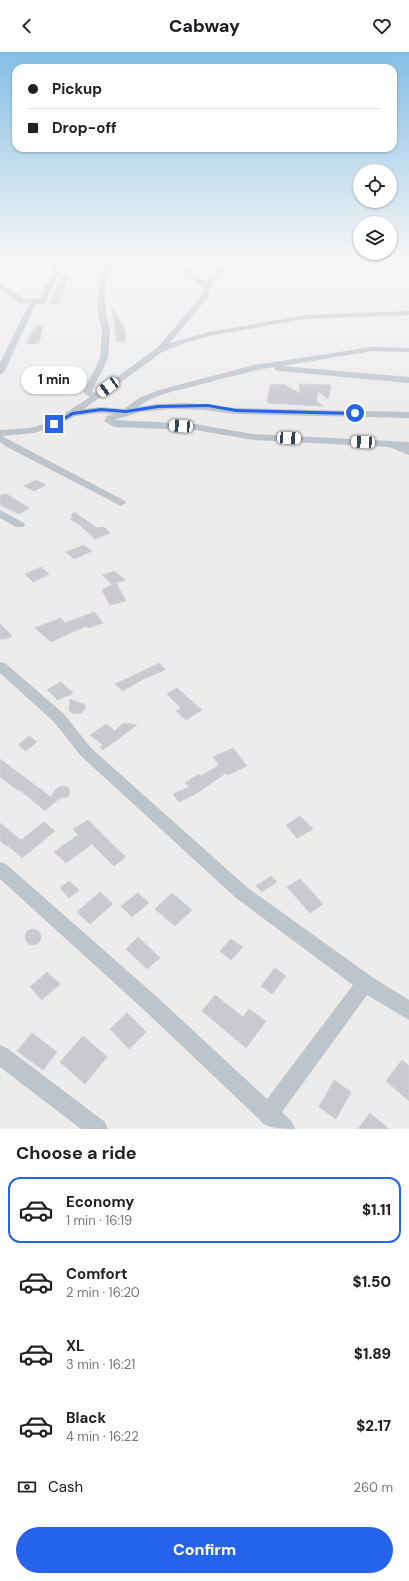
<!DOCTYPE html>
<html lang="en">
<head>
<meta charset="utf-8">
<style>
	:root { --surface:#fff; --page:#f2f2f2; --text:#202124; --muted:#757577; --line:#e0e0e0; --accent:#2563eb }
	body { margin:0; font-family:"DM Sans",sans-serif; background:var(--page); color:var(--text); height:100vh; display:flex; flex-direction:column; font-size:15px; white-space:nowrap }
	* { box-sizing:border-box; margin:0 }
	p { font-size:13px; color:var(--muted) }
	.icon { flex:none; width:22px; height:22px; fill:none; stroke:currentColor; stroke-width:2; stroke-linecap:round; stroke-linejoin:round }
	.map { position:relative; height:1077px; overflow:hidden }
	.details { display:flex; flex-direction:column; background:var(--surface); flex:1 }
	.details>* { flex:none }
	.banner { position:absolute; left:12px; top:12px; width:385px; height:88px; border-radius:12px; box-shadow:0 1px 3px #0004; display:grid; align-content:center; height:88px; padding:0 16px; background:var(--surface) }
	.controls { position:absolute; left:353px; top:112px; display:grid; gap:8px }
	.controls a { display:grid; place-items:center; width:44px; height:44px; border-radius:50%; background:var(--surface); box-shadow:0 1px 3px #0004; font-size:20px }
	.end { position:absolute; width:18px; height:18px; margin:-9px; border:5px solid #2563eb; background:#fff; box-shadow:0 0 0 2px #fff }
	.from { border-radius:50% }
	.bubble { position:absolute; height:28px; border-radius:14px; background:var(--surface); box-shadow:0 1px 3px #0004; font-size:13px; font-weight:800; line-height:28px; text-align:center }
	.car { position:absolute; width:12px; height:24px; margin:-12px -6px; border-radius:5px; box-shadow:0 0 3px 1px #0007; background:linear-gradient(#fff 24%,#345 0 40%,#fff 0 76%,#345 0 86%,#fff 0) }
	.banner b { display:flex; align-items:center; gap:14px; height:38px; font-size:15px }
	.banner b+b { border-top:1px solid var(--line) }
	.banner i { width:10px; height:10px; background:var(--text) }
	ul { padding:0; list-style:none }
	li { display:flex; align-items:center; gap:12px; height:66px; margin:0 8px 6px; padding:0 8px; border:2px solid transparent; border-radius:12px }
	li div { flex:1 }
	li b { display:block; font-size:15px }
	li em { font-style:normal; font-weight:800 }
	li.selected { border-color:var(--accent) }
	li>.icon { width:36px; height:36px; stroke-width:1.5 }
	h2 { padding:0 16px; font-size:18px; line-height:48px }
	.pay { display:flex; align-items:center; gap:10px; height:44px; padding:0 16px; font-size:15px }
	.pay p { margin-inline-start:auto }
	.action { display:flex; gap:8px; margin-top:auto; padding:8px 16px }
	.action a { flex:1; height:46px; border-radius:24px; background:var(--accent); color:#fff; font-size:16px; font-weight:800; line-height:46px; text-align:center }
	header { display:flex; justify-content:space-between; align-items:center; height:52px; padding:0 16px; background:var(--surface); font-size:18px; font-weight:800 }
	.map>svg:first-child { display:block }
	.building { fill:#c9cad0; stroke:#d0d1d6 }
	.lines { fill:none; stroke-linecap:round; stroke-linejoin:round }
	.minor { fill:#bdc5cc; fill-rule:evenodd }
	.route { fill:#2563eb }
</style>
</head>
<body>
<header><svg class="icon" aria-label="back" viewBox="0 0 24 24"><path d="M15 5l-7 7 7 7"/></svg>Cabway<svg class="icon" aria-label="heart" viewBox="0 0 24 24"><path d="M12 20l-8-8c-3-5 5-10 8-4 3-6 11-1 8 4z"/></svg></header>
<div class="map">
<svg width="409" height="1077" viewBox="0 0 409 1077">
	<rect width="100%" height="100%" fill="#eeebeb"/>
	<!-- building -->
	<g class="building">
		<path d="M63 222 68 224 59 252 49 251Z"/>
		<path d="M112 256 124 275 126 289 117 290Z"/>
		<path d="M35 274H43L39 291 26 292Z"/>
		<path d="M283 332 300 341 299 332 331 333 328 347 318 339 316 349 323 354 267 351 270 333Z"/>
		<path d="M36 428 46 433 34 439 24 434Z"/>
		<path d="M5 441 29 456 19 462 0 453V444Z"/>
		<path d="M74 460 97 476 104 475 110 481 95 487 81 474 70 467 73 466 71 464Z"/>
		<path d="M84 493 92 499 74 507 66 500Z"/>
		<path d="M41 515 49 522 33 530 25 522Z"/>
		<path d="M115 519 125 528 112 532 102 523Z"/>
		<path d="M116 531 126 549 110 553 102 538Z"/>
		<path d="M94 560 103 571 89 576 86 574 51 590 35 576 61 566 65 571Z"/>
		<path d="M0 572 12 584 6 587H0Z"/>
		<path d="M160 611 165 618 143 627 123 639 115 632Z"/>
		<path d="M61 630 73 641 58 648 47 638Z"/>
		<path d="M177 636 187 645 202 658 186 668 176 659 181 656 167 642Z"/>
		<path d="M70 647 85 653V658L79 662 72 661 69 658Z"/>
		<path d="M124 671 137 673 103 698 100 695 103 693 90 683 106 672 115 679 121 673Z"/>
		<path d="M29 684 37 690 26 699 18 693Z"/>
		<path d="M233 696 247 714 228 723 226 721 197 741 179 750 173 742 189 735 185 731 199 722 201 724 219 713 213 705Z"/>
		<path d="M0 707 51 745 56 737 62 734 69 736 70 742 67 745 60 746 44 759V758L20 738 19 739 0 725Z"/>
		<path d="M300 764 313 777 297 786 286 773Z"/>
		<path d="M88 768 113 793 126 805 114 814 92 792 66 811 54 800 78 783 73 777Z"/>
		<path d="M44 770 55 779 22 806 7 793 6 794 0 789V771L21 788Z"/>
		<path d="M271 824 277 830 262 840 256 834Z"/>
		<path d="M300 827 323 852 310 861 287 835Z"/>
		<path d="M69 829 79 838 69 846 60 836Z"/>
		<path d="M100 840 113 852 90 872 77 860Z"/>
		<path d="M138 841 149 851 132 865 121 854Z"/>
		<path d="M172 841 192 858 175 874 155 857Z"/>
		<circle cx="33" cy="885" r="8"/>
		<path d="M138 885 160 906 147 917 126 897Z"/>
		<path d="M231 887 243 895 231 908 220 899Z"/>
		<path d="M275 916 286 924 272 942 261 934Z"/>
		<path d="M47 920 60 932 42 948 30 935Z"/>
		<path d="M215 943 243 965 249 957 266 969 246 996 202 959Z"/>
		<path d="M127 961 146 980 129 997 110 977Z"/>
		<path d="M32 981 57 1000 43 1018 17 999Z"/>
		<path d="M83 984 107 1005 85 1032 60 1010Z"/>
		<path d="M402 1008 409 1014V1049L386 1029Z"/>
		<path d="M334 1028 351 1040 336 1067 319 1055Z"/>
		<path d="M370 1061 389 1077H358Z"/>
	</g>
	<g class="lines">
		<!-- minor -->
		<g class="minor">
			<path d="M49 207H55L59 219 46 251 36 252 4 320 0 323V311L29 252 19 251 0 236V231L24 247H40L53 219Z"/>
			<path d="M99 207H105L110 214 106 226 105 256 110 278 108 306 92 339 95 341 157 296 183 266 202 243 204 236 183 218 175 207H181L187 216 206 230 209 226 229 207 236 208 214 228 208 245 170 291 209 280 305 263 409 259V263L305 267 209 284 185 291 162 300 84 357 101 355 124 357 139 346 159 338 254 313 372 295 409 296V300L372 299 282 314 409 325V331L278 319 275 318 274 315C250 319 226 326 202 332 181 338 156 341 138 355L156 352 188 351 236 356 409 360V366L236 362 204 358 172 357 140 360 114 368 195 372 253 382 409 390V396H408H409V403L389 395 253 388 195 378 114 375 104 369 107 364 114 362 101 361 75 364 57 374 34 381 2 384 125 449 126 451 121 454 7 395 0 390V378L30 376 51 370 90 345 83 340 100 306 102 278 97 256 100 226 104 214Z"/>
			<path d="M0 458 24 471 25 473 24 475H16L0 466Z"/>
			<path d="M0 610 5 611 64 662 91 696 248 836 372 925 409 948V968L367 943 282 1060 292 1070 295 1077C284 1077 265 1077 259 1067L143 957 0 827V810L6 812 157 945 267 1047 353 933 236 846 81 704 54 670 0 621Z"/>
			<path d="M0 993 7 996 105 1070 108 1077H81L0 1015Z"/>
		</g>
	</g>
	<!-- sky -->
	<linearGradient id="sky" x2="0" y2="1"><stop stop-color="#84bee5"/><stop offset="0.58" stop-color="#f7f6f6"/><stop offset="1" stop-color="#f7f6f6" stop-opacity="0"/></linearGradient>
	<rect width="409" height="358" fill="url(#sky)"/>
	<!-- route -->
	<path class="route" d="M208 352 236 357 355 360 357 361 355 363 236 360 208 355 158 356 126 361 101 359 73 363 56 373 52 372 72 360 101 356 126 358 158 353Z"/>
</svg>
<div class="controls">
<a><svg class="icon" aria-label="locate" viewBox="0 0 24 24"><circle cx="12" cy="12" r="6"/><path d="M12 2v4M12 18v4M2 12h4M18 12h4"/></svg></a>
<a><svg class="icon" aria-label="layers" viewBox="0 0 24 24"><path d="M12 4l9 5-9 5-9-5zM3 14l9 5 9-5"/></svg></a>
</div>
<i class="end from" style="left:355px;top:361px"></i>
<i class="end" style="left:54px;top:372px"></i>
<div class="bubble" style="left:21px;top:314px;width:66px">1 min</div>
<i class="car" style="left:108px;top:335px;rotate:234deg"></i>
<i class="car" style="left:181px;top:374px;rotate:274deg"></i>
<i class="car" style="left:289px;top:386px;rotate:93deg"></i>
<i class="car" style="left:363px;top:390px;rotate:273deg"></i>
<div class="banner">
<b><i class="from"></i>Pickup</b>
<b><i></i>Drop-off</b>
</div>
</div>
<section class="details">
<h2>Choose a ride</h2>
<ul>
<li class="selected"><svg class="icon" aria-label="car" viewBox="0 0 24 24"><path d="M5 17H2v-5l4-1 3-4h7l3 4 3 1v5h-3M9 17h6M6 11h13"/><circle cx="7" cy="17" r="2"/><circle cx="17" cy="17" r="2"/></svg><div><b>Economy</b><p>1 min · 16:19</p></div><em>$1.11</em></li>
<li><svg class="icon" aria-label="car" viewBox="0 0 24 24"><path d="M5 17H2v-5l4-1 3-4h7l3 4 3 1v5h-3M9 17h6M6 11h13"/><circle cx="7" cy="17" r="2"/><circle cx="17" cy="17" r="2"/></svg><div><b>Comfort</b><p>2 min · 16:20</p></div><em>$1.50</em></li>
<li><svg class="icon" aria-label="car" viewBox="0 0 24 24"><path d="M5 17H2v-5l4-1 3-4h7l3 4 3 1v5h-3M9 17h6M6 11h13"/><circle cx="7" cy="17" r="2"/><circle cx="17" cy="17" r="2"/></svg><div><b>XL</b><p>3 min · 16:21</p></div><em>$1.89</em></li>
<li><svg class="icon" aria-label="car" viewBox="0 0 24 24"><path d="M5 17H2v-5l4-1 3-4h7l3 4 3 1v5h-3M9 17h6M6 11h13"/><circle cx="7" cy="17" r="2"/><circle cx="17" cy="17" r="2"/></svg><div><b>Black</b><p>4 min · 16:22</p></div><em>$2.17</em></li>
</ul>
<div class="pay"><svg class="icon" aria-label="cash" viewBox="0 0 24 24"><path d="M3 7h18v10H3z"/><circle cx="12" cy="12" r="2"/></svg>Cash<p>260 m</p></div>
<div class="action"><a>Confirm</a></div>
</section>
</body>
</html>
